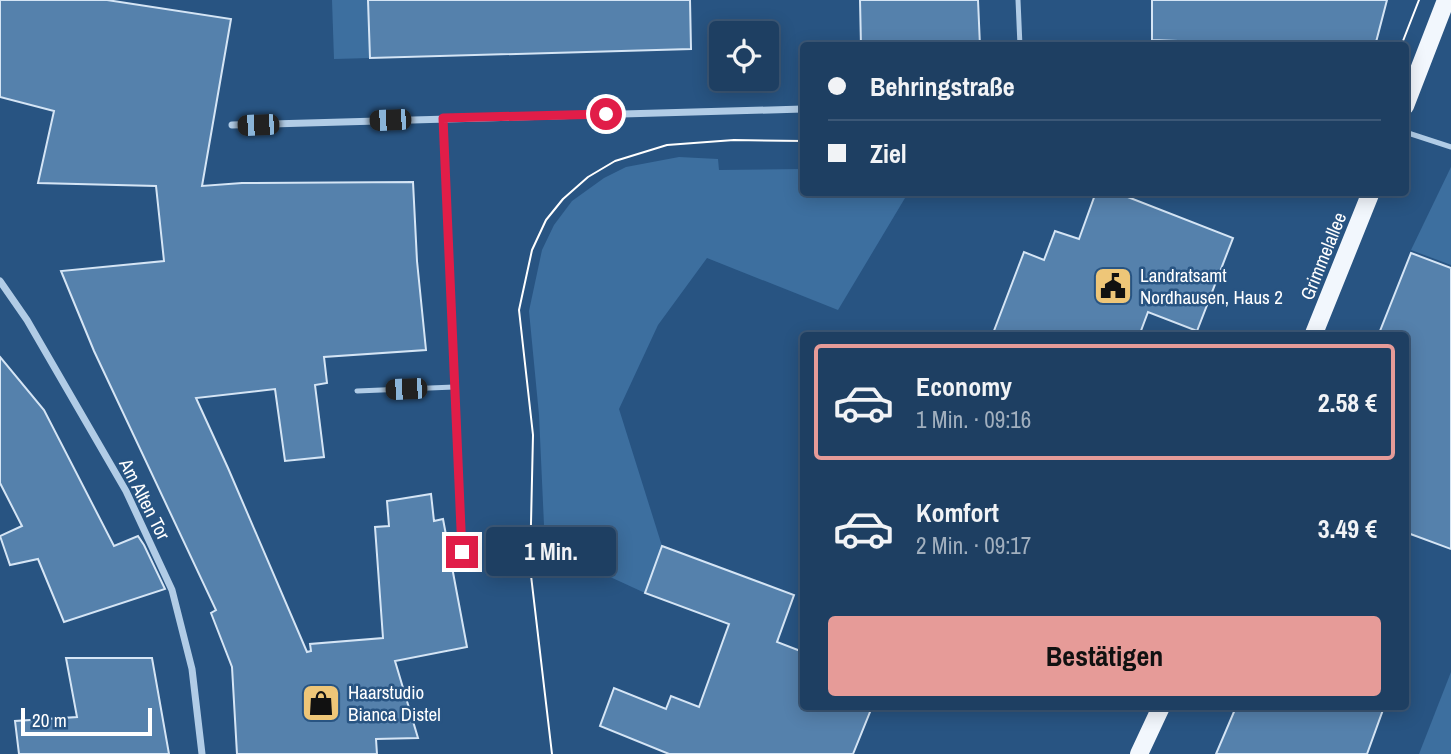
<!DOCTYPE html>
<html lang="de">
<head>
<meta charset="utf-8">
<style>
	:root { --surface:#1e3f62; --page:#264668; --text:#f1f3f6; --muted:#a1afbe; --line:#3c5877; --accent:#e69b98 }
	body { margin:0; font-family:"Archivo Narrow",sans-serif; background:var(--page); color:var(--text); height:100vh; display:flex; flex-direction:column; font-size:26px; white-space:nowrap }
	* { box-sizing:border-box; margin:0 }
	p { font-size:23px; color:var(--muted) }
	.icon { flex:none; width:38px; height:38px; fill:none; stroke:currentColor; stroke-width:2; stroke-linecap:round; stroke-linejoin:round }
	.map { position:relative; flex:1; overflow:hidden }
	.panel { position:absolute; left:800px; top:332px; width:609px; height:378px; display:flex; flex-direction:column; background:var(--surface); border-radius:7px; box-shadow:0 4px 18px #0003,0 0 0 2px var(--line) }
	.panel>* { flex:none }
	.hud { position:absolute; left:800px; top:42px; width:609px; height:154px; border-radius:7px; box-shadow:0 4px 18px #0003,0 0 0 2px var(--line); display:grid; align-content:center; height:154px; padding:0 28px; background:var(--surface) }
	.controls { position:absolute; left:709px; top:21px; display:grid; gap:14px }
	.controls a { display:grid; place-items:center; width:70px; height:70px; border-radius:7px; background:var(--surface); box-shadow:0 4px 18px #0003,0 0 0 2px var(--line); font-size:35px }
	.scale { position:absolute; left:21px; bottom:18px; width:131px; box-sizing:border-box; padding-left:7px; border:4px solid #fff; border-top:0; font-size:19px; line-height:24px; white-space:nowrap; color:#fff; -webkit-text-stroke:5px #285482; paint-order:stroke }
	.end { position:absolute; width:32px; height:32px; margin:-16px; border:9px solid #e11d48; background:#fff; box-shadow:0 0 0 4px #fff }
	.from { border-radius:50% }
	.bubble { position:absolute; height:49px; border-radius:7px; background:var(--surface); box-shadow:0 4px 18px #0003,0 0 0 2px var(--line); font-size:23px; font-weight:700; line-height:49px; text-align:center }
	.car { position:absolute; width:21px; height:42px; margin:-21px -10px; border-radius:9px; box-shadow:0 0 5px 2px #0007; background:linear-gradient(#222 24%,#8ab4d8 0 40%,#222 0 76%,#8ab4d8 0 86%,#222 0) }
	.hud b { display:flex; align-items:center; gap:24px; height:66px; font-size:26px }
	.hud b+b { border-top:2px solid var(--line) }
	.hud i { width:18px; height:18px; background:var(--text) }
	ul { padding:12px 0 0; list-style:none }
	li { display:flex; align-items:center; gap:21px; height:116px; margin:0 14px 10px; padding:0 14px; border:4px solid transparent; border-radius:7px }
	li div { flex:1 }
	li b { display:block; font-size:26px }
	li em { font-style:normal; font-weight:700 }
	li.current { border-color:var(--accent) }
	li>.icon { width:63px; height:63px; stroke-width:1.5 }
	.cta { display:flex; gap:14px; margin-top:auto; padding:14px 28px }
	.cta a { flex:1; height:80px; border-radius:7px; background:var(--accent); color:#111; font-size:28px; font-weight:700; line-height:80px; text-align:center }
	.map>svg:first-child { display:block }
	.green { fill:#3d6f9f }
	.building { fill:#5581ac; stroke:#d5e5f5; stroke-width:2 }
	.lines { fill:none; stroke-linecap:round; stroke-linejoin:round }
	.service { stroke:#b1cce6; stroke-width:5 }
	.minor { stroke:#b1cce6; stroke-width:7 }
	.primary { stroke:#f2f7fd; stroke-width:18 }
	.tram { stroke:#fff; stroke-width:2 }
	.route { stroke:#e11d48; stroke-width:9 }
	.labels { text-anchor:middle; stroke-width:5; stroke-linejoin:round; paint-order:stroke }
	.street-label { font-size:19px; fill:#fff; stroke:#285482 }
	.poi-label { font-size:19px; fill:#fff; stroke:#285482; text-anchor:start }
</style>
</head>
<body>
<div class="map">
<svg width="1451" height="754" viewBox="0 0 1451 754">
	<rect width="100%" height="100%" fill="#285482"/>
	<!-- green -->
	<g class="green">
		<path d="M332 0H368L370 58 334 59Z"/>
		<path d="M679 157 718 159 719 170 803 169V192L908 193 838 310 707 258 658 325 619 409 662 546 645 593 545 547 539 415 529 311 542 250 554 225 572 201 604 178 626 167Z"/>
		<path d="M1451 167V265L1411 250Z"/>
		<path d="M1451 672V754H1419Z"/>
	</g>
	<!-- building -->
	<g class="building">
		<path d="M0 0H107L231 19 202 186 242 183 413 182 417 261 426 350 324 357 327 383 315 385 324 457 285 461 275 389 196 398 228 468 307 652 311 651 310 644 383 638 375 527 389 526 387 501 431 494 434 521 443 519 467 647 395 661 418 738 376 739 377 754H237L232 667 211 613 216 610 94 351 61 271 164 261 156 186 38 183 54 111 0 97Z"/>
		<path d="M368 0H690L691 49 370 58Z"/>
		<path d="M860 0H978L980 46H861Z"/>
		<path d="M1152 0H1387L1375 46H1177V41L1152 40Z"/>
		<path d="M1096 192H1115L1233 238 1197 331 1148 312 1139 336H992L1024 252 1044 260 1055 231 1079 239Z"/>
		<path d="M1411 253 1451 268V549L1405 532V336H1378Z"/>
		<path d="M0 357 44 410 114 546 138 536 144 545 165 589 64 622 38 559 10 565 0 536 22 526 0 483Z"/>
		<path d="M662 546 794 595 777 642 803 652V707H872L853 754H669L600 726 614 688 666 709 671 696 699 707 729 624 645 593Z"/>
		<path d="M66 658H152L169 754H19L15 721 77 717Z"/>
		<path d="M1236 707H1384L1367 754H1216Z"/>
	</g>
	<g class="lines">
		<!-- service -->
		<g class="service">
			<path d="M1018 0 1020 46"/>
			<path d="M443 118 462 552"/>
			<path d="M1405 132 1451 147"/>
			<path d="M357 391 454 387"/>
		</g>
		<!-- minor -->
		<g class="minor">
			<path d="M232 125 803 109"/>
			<path d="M0 281 27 320 126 491 172 590 192 669 202 754"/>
		</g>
		<!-- primary -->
		<g class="primary">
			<path d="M1405 106 1446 0"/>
			<path d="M1313 336 1371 192"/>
			<path d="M1139 754 1161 707"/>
		</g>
		<!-- tram -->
		<g class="tram">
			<path d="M1401 46 1419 0"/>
			<path d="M552 754 530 567 533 435 519 310 532 250 546 220 563 199 588 177 615 161 667 145 734 140 803 141"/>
		</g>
	</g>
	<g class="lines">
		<!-- route -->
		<path class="route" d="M462 552 443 118 606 114"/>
	</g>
	<!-- icons -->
	<defs>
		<g id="civic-square" transform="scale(2.0125)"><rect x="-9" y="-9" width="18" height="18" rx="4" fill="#eec678" stroke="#285482"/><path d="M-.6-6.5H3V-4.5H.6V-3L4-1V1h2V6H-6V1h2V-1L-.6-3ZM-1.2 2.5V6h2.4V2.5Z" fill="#111"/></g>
		<g id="shop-square" transform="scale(2.0125)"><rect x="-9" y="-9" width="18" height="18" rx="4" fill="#eec678" stroke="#285482"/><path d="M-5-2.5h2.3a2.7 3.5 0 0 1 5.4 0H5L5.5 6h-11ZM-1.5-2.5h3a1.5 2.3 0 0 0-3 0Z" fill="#111"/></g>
	</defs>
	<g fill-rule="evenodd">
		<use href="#civic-square" x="1113" y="286"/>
		<use href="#shop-square" x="321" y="703"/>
	</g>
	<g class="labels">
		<!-- street labels -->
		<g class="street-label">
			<text transform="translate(1323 256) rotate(-68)" y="7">Grimmelallee</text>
			<text transform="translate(145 499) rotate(63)" y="7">Am Alten Tor</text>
		</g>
		<!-- poi labels -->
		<g class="poi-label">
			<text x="1140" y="282">Landratsamt<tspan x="1140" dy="22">Nordhausen, Haus 2</tspan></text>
			<text x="348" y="699">Haarstudio<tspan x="348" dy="22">Bianca Distel</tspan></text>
		</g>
	</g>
</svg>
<div class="controls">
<a><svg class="icon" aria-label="locate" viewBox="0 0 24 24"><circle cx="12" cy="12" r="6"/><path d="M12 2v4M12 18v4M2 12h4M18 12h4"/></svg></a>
</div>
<div class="scale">20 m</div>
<i class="end from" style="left:606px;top:114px"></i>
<i class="end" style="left:462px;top:552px"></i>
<div class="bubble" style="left:486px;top:527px;width:130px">1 Min.</div>
<i class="car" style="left:390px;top:120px;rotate:268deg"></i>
<i class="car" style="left:258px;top:125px;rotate:268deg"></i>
<i class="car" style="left:406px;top:389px;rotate:268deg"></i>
<div class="hud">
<b><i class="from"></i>Behringstraße</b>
<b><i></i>Ziel</b>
</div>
<section class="panel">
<ul>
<li class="current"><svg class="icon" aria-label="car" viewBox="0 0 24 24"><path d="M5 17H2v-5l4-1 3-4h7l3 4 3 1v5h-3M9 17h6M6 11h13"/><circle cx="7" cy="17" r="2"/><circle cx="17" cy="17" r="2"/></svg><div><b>Economy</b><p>1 Min. · 09:16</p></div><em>2.58 €</em></li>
<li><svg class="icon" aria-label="car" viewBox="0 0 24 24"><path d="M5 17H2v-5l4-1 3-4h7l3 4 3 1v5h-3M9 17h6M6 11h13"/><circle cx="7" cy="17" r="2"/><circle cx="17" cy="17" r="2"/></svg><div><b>Komfort</b><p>2 Min. · 09:17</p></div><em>3.49 €</em></li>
</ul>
<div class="cta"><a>Bestätigen</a></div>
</section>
</div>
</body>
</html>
